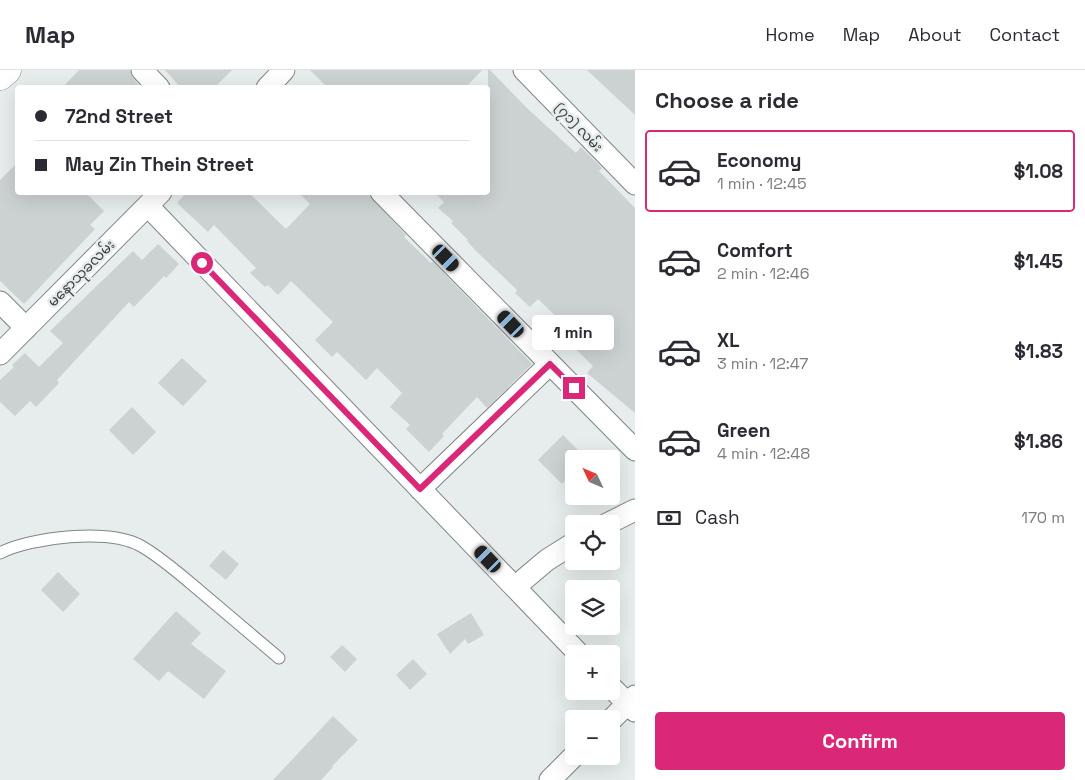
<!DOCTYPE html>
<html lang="en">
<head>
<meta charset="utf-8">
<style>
	:root { --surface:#fff; --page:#f2f2f3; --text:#2b2b33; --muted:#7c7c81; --line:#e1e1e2; --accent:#db2777 }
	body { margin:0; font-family:"Space Grotesk","Noto Sans Myanmar",sans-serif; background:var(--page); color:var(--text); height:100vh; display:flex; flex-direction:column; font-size:19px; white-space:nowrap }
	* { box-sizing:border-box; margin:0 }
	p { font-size:16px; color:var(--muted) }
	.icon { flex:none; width:28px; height:28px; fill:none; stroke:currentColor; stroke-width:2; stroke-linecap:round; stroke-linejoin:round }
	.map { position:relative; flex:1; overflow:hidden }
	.details { display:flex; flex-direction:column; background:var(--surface); width:450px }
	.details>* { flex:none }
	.hud { position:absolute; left:15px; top:15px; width:475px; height:110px; border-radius:5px; box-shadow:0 5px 20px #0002; display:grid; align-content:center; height:110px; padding:0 20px; background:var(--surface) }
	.needle { width:32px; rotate:314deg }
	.tools { position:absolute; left:565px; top:380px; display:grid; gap:10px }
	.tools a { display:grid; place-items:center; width:55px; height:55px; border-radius:5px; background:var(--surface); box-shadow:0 5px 20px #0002; font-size:25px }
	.end { position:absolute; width:22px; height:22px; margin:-11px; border:6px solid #db2777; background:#fff; box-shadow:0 0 0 2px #fff }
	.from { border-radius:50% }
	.bubble { position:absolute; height:35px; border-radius:5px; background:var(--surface); box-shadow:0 5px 20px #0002; font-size:16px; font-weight:800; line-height:35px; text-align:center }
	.car { position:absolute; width:15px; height:30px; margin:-15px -8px; border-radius:6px; box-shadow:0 0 4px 1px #0007; background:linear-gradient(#222 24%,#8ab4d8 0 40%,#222 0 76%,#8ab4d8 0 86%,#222 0) }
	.hud b { display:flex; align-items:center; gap:18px; height:48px; font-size:19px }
	.hud b+b { border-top:1px solid var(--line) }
	.hud i { width:12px; height:12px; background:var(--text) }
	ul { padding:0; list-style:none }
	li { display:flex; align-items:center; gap:15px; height:82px; margin:0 10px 8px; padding:0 10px; border:2px solid transparent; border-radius:5px }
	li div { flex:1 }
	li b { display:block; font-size:19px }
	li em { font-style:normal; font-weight:800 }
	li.current { border-color:var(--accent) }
	li>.icon { width:45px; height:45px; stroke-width:1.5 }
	h2 { padding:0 20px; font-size:22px; line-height:60px }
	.pay { display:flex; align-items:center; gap:12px; height:55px; padding:0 20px; font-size:19px }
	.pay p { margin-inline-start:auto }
	.button { display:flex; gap:10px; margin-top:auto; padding:10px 20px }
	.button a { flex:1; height:58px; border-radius:5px; background:var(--accent); color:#fff; font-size:20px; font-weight:800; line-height:58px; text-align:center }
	header { display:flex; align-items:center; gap:30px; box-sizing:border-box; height:70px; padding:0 25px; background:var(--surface); border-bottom:1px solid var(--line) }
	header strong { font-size:24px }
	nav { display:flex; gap:28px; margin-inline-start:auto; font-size:18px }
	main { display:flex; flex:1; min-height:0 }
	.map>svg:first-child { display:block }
	.building { fill:#ccd2d2 }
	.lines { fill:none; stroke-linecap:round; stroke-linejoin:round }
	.service-casing { stroke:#7f8484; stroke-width:13 }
	.minor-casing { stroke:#7f8484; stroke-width:23 }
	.secondary-casing { stroke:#7f8484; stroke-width:29 }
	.service { stroke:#fff; stroke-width:11 }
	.minor { stroke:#fff; stroke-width:21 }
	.secondary { stroke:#fff; stroke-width:28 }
	.route { stroke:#db2777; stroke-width:6 }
	.labels { text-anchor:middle; stroke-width:5; stroke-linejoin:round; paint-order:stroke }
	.street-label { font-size:14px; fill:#3b3d3d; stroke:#e7eded }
</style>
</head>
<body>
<header>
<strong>Map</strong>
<nav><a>Home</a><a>Map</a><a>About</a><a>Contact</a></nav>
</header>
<main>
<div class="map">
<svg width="635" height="710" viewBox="0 0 635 710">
	<rect width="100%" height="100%" fill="#e7eded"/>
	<!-- building -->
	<g class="building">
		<path d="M79 0H130L133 8 141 18H62Z"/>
		<path d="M165 0H232L214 18H181Z"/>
		<path d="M310 0H482L465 18H328Z"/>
		<path d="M488 0H490L528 39 576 83 581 77 602 98 599 101 635 138V343L587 303 593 296 564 268 571 261 538 229 530 237 515 223 517 220 475 180 467 171 468 170 451 153 453 151 438 138 444 132 434 122H488Z"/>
		<path d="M587 0H635V45Z"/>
		<path d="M18 92V122H85L104 141 90 155 95 159 24 234 0 211V110Z"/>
		<path d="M187 122H248L286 159 310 134 298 122H366L406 165 404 167 431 193 433 192 532 294 487 338 477 327 442 364 444 366 429 382 406 359 410 355 390 337 402 323 377 298 366 310 337 282 332 287 315 270 333 252 291 211 278 225 268 215 265 217 250 203 256 198 214 155 208 162 177 133Z"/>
		<path d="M158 174 179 194 166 208 164 206 134 237 129 232 57 310 59 313 36 337 30 331 15 346 0 332V310L14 297 12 295 25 283 39 297 63 273 50 261 133 181 142 190Z"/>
		<path d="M182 288 207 311 183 336 158 313Z"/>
		<path d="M132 337 156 362 133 385 109 360Z"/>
		<path d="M563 365 587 389H574V401L562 414 538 390Z"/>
		<path d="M223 480 239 494 226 510 209 496Z"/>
		<path d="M58 502 80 524 63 542 41 520Z"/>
		<path d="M176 541 201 563 191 574 226 601 204 629 168 601 159 611 133 589Z"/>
		<path d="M471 543 484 565 468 574 465 569 450 584 437 564Z"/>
		<path d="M342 575 357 589 345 602 330 587Z"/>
		<path d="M413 589 427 604 410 620 396 605Z"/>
		<path d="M333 646 358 670 332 696 333 697 321 710H273Z"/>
	</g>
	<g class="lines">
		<!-- service casing -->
		<g class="service-casing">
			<path id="service" d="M0 483C31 467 109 458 141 476 162 488 182 506 201 522 227 544 253 566 279 588"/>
		</g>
		<!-- minor casing -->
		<g class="minor-casing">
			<g id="minor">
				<path d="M142 0 159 18"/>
				<path d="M524 0 635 114"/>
				<path d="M267 18 284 0"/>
				<path d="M381 122 635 380"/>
				<path d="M148 136 579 584"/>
				<path d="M0 232 26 258"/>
				<path d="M0 284 161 122"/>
				<path d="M420 419 550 294"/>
				<path d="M607 454 635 440"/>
				<path d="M515 517 547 490 574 473"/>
				<path d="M611 617 635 641"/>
				<path d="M611 650 635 626"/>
				<path d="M550 710 574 686"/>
			</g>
		</g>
		<!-- secondary casing -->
		<g class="secondary-casing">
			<path id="secondary" d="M0 6 7 0"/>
		</g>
		<!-- service -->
		<use href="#service" class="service"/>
		<!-- minor -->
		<use href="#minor" class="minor"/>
		<!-- secondary -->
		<use href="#secondary" class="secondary"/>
	</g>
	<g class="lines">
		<!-- route -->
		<path class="route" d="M202 193 420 419 550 294 574 318"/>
	</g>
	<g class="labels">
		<!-- street labels -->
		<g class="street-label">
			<text transform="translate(579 57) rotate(46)" y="5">(၇၁) လမ်း</text>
			<text transform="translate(81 203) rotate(-45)" y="5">မနောသုခလမ်း</text>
		</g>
	</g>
</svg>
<div class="tools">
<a><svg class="needle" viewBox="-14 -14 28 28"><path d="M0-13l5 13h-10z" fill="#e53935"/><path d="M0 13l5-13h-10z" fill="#7c7c81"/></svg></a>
<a><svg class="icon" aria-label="locate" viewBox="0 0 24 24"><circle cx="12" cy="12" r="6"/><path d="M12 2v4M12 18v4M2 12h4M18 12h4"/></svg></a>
<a><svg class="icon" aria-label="layers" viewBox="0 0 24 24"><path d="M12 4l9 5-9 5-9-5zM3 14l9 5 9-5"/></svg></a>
<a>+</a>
<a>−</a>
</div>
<i class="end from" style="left:202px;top:193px"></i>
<i class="end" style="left:574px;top:318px"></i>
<div class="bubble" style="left:532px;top:245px;width:82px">1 min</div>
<i class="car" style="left:446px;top:188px;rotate:136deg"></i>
<i class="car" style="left:511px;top:254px;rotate:316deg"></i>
<i class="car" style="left:488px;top:489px;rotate:316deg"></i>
<div class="hud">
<b><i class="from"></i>72nd Street</b>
<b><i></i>May Zin Thein Street</b>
</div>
</div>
<section class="details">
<h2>Choose a ride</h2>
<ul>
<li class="current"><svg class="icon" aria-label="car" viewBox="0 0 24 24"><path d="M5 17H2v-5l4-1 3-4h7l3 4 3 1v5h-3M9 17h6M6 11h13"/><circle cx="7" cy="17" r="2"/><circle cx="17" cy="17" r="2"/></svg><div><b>Economy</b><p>1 min · 12:45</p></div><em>$1.08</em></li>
<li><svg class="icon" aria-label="car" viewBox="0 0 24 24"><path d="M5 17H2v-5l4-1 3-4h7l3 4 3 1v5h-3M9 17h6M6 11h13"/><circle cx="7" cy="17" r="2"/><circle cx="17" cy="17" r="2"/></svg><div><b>Comfort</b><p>2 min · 12:46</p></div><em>$1.45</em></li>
<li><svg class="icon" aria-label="car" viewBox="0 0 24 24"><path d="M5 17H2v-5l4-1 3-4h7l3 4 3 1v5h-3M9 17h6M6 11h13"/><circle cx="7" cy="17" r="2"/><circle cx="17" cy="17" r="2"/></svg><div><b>XL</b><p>3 min · 12:47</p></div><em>$1.83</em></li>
<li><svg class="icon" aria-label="car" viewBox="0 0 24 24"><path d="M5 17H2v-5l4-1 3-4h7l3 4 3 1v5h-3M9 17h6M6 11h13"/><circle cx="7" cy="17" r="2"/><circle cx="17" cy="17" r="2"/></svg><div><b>Green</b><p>4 min · 12:48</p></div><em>$1.86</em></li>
</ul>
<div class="pay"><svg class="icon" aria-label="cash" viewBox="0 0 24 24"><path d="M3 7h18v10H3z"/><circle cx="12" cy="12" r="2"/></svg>Cash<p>170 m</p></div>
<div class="button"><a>Confirm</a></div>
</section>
</main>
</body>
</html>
